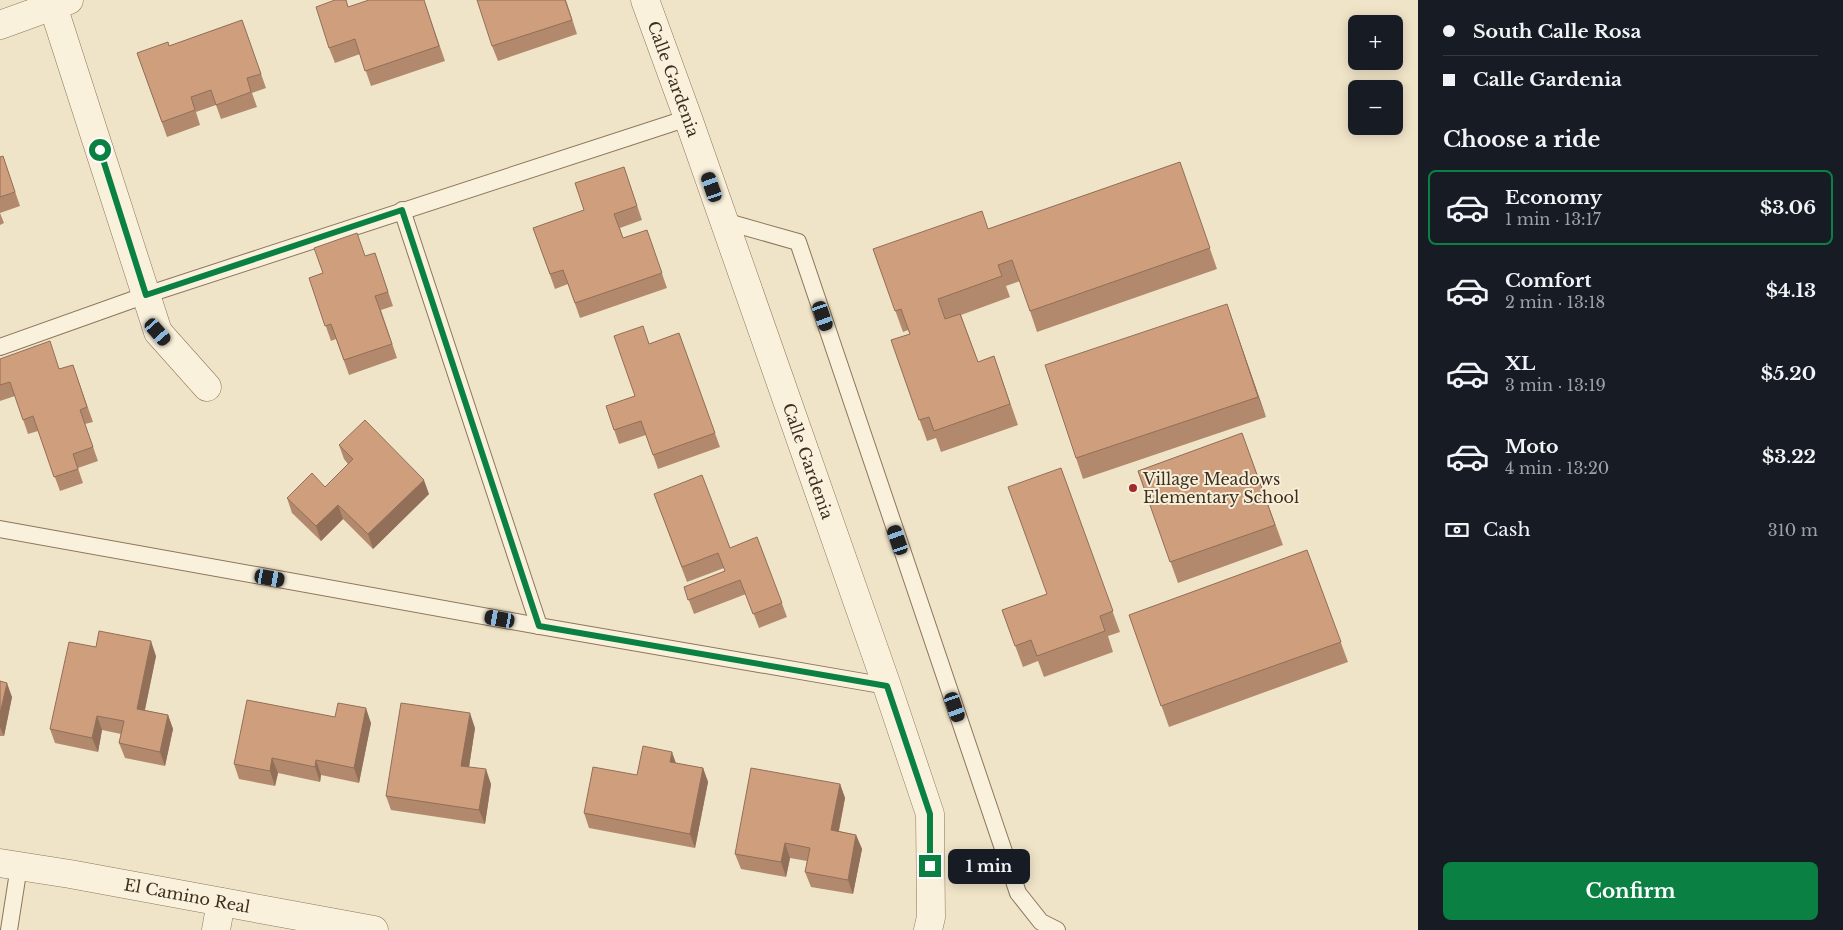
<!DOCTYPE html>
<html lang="en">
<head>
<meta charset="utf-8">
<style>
	:root { --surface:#171b24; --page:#20242c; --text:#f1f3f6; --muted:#9ea1a6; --line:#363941; --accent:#0b8043 }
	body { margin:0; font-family:"Libre Baskerville",serif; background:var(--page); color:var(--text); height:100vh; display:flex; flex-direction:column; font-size:19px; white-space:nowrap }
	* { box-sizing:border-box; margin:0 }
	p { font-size:16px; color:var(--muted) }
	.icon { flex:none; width:28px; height:28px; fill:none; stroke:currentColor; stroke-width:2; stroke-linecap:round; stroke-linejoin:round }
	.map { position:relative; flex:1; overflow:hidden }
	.panel { display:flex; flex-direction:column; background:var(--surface); width:425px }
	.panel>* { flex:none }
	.guide { display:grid; align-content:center; height:110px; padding:0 25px; background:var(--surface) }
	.fabs { position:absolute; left:1348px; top:15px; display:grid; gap:10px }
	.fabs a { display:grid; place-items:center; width:55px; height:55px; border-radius:8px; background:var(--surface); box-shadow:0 2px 12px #0003; font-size:25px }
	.end { position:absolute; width:22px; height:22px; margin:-11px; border:6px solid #0b8043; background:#fff; box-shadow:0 0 0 2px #fff }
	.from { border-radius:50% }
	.bubble { position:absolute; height:35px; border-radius:8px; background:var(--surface); box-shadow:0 2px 12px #0003; font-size:16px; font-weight:700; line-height:35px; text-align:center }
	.car { position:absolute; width:15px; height:30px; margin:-15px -8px; border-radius:6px; box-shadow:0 0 4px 1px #0007; background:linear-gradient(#222 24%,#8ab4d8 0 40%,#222 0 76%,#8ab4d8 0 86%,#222 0) }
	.guide b { display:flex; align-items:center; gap:18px; height:48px; font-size:19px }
	.guide b+b { border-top:1px solid var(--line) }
	.guide i { width:12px; height:12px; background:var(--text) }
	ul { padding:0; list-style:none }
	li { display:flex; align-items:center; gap:15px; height:75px; margin:0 10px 8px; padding:0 15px; border:2px solid transparent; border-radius:8px }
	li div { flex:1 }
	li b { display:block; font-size:19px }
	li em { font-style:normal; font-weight:700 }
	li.current { border-color:var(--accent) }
	li>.icon { width:45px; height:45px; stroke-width:1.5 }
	h2 { padding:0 25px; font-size:22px; line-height:60px }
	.pay { display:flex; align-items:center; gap:12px; height:55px; padding:0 25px; font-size:19px }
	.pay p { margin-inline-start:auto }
	.primary-button { display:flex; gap:10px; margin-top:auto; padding:10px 25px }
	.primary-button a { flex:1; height:58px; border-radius:8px; background:var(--accent); color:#fff; font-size:20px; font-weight:700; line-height:58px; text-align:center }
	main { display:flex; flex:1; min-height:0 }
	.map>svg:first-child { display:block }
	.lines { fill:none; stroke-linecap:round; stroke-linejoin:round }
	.service-casing { stroke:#8d765c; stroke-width:18 }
	.minor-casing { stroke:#8d765c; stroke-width:29 }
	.tertiary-casing { stroke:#8d765c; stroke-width:29 }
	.service { stroke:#faf1dc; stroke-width:16 }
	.minor { stroke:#faf1dc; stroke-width:28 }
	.tertiary { stroke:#faf1dc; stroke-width:28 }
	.wall { fill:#b2896c }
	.shaded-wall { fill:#916f58 }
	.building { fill:#cf9f7d; stroke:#916f58 }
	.route { stroke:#0b8043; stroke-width:6 }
	.poi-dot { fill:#9e2a2b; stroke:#f7eed8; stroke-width:2 }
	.labels { text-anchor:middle; stroke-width:4; stroke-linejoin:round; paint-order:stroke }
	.street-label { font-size:16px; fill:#3d2e20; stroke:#f7eed8 }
	.poi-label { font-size:16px; fill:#3d2e20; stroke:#f7eed8; text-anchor:start }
</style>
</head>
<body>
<main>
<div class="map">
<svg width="1418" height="930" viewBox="0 0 1418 930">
	<rect width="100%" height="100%" fill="#f0e4c8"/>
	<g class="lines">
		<!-- service casing -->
		<g class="service-casing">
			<g id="service">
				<path d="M402 210 539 626"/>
				<path d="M724 221 798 242 1018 893 1041 922 1057 930"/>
				<path d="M0 347 146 295 688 118"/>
				<path d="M0 529 539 626 887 686"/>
				<path d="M9 930 19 866"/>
			</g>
		</g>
		<!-- minor casing -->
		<g class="minor-casing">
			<g id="minor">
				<path id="s1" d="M645 0 688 118 887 686 930 814 931 917 928 930"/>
				<path d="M53 6 158 332 207 387"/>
				<path d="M0 25 69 0"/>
				<path d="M216 930 221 902"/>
			</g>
		</g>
		<!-- tertiary casing -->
		<g class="tertiary-casing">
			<g id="tertiary">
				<path id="s2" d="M0 863 70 874 374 930"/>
			</g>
		</g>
		<!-- service -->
		<use href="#service" class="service"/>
		<!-- minor -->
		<use href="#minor" class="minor"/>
		<!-- tertiary -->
		<use href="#tertiary" class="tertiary"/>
	</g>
	<!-- wall -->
	<g class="wall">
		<path d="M346 0 348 7 424 0 445 61 371 86 360 54 335 63 329 48Z"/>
		<path d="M566 0 577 34 498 61 492 46Z"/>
		<path d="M242 20 266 88 252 93 257 107 221 119 216 105 196 112 200 125 167 137 137 53 169 46Z"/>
		<path d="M3 156 20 206 0 213 4 223 0 225V157Z"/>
		<path d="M1180 162 1217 269 1037 332 1020 281 1006 286 1010 297 961 315 978 362 994 356 1018 425 941 452 936 438 927 441 891 340 910 334 908 330 903 332 873 249 988 229Z"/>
		<path d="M624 167 642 220 620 228 623 238 647 230 667 288 580 318 568 284 555 289 533 228 584 210Z"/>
		<path d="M375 253 393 306 381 310 397 358 349 375 336 339 331 341 309 278Z"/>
		<path d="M1227 304 1266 417 1083 479 1076 458Z"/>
		<path d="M679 333 720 447 658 469 646 435 619 444 606 406 635 396 649 344Z"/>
		<path d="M0 359 59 369 73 365 93 422 85 424 98 461 78 468 83 483 60 491 38 431 28 434 15 396 0 401Z"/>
		<path d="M1242 433 1283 545 1178 583 1138 471Z"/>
		<path d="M339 445 429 494 373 549 343 519 321 541 292 513 287 498 325 487 348 464 344 459Z"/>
		<path d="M1061 468 1120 632 1108 636 1113 652 1044 677 1038 661 1023 667 1002 610 1047 594Z"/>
		<path d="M654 494 730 548 757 537 787 617 759 628 746 594 694 614 684 587 725 571 724 568 687 582Z"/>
		<path d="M1307 550 1348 662 1169 727 1129 615Z"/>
		<path d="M96 647 156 656 145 710 168 715 173 729 165 766 125 758 119 743 121 734 102 730 98 752 55 743 50 729Z"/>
		<path d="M0 681 12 697 4 736H0Z"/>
		<path d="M335 717 371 723 359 783 321 775 320 782 278 773 275 786 239 779 234 764Z"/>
		<path d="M475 728 469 767 491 784 485 824 391 810 386 796Z"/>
		<path d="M676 763 703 768 708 782 695 848 589 828 584 813 637 775Z"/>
		<path d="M840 784 845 798 839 831 856 835 862 849 853 894 811 887 805 872 807 861 790 858 786 877 741 869 735 854Z"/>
	</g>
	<!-- shaded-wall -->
	<g class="shaded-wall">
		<path d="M1227 304 1234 325 1266 417 1258 397Z"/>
		<path d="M424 480 429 494 373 549 368 534Z"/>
		<path d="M338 505 343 519 321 541 316 526Z"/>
		<path d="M151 641 156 656 142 723 137 709Z"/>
		<path d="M7 683 12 697 4 736 0 727V714Z"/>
		<path d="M366 708 371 723 359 783 354 768Z"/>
		<path d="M470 713 475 728 467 780 461 766Z"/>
		<path d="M168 715 173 729 165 766 160 752Z"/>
		<path d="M97 716 102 730 98 752 92 738Z"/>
		<path d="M672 752 677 766 670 762Z"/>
		<path d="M272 758 278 773 275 786 270 771Z"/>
		<path d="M316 760 321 775 320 782 315 767Z"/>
		<path d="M703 768 708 782 695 848 690 834Z"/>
		<path d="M486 769 491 784 485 824 479 810Z"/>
		<path d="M840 784 845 798 836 844 831 830Z"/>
		<path d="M856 835 862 849 853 894 848 880Z"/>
		<path d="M785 843 790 858 786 877 781 862Z"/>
	</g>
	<!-- building -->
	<g class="building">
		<path d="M335 0H346L348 7 369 0H424L439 46 365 71 355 39 329 48 316 7Z"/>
		<path d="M477 0H565L572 20 492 46Z"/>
		<path d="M242 20 261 74 247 78 251 92 216 105 211 90 191 97 195 110 162 122 137 53 168 42 169 46Z"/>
		<path d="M3 156 15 192 0 197V157Z"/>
		<path d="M1180 162 1210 248 1030 311 1012 260 998 265 1002 276 938 299 945 319 960 314 978 362 994 356 1010 404 934 431 929 417 919 420 891 340 910 334 901 309 895 311 873 249 982 211 988 229Z"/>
		<path d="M624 167 637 206 614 214 623 238 647 230 662 273 575 303 563 270 550 274 533 228 584 210 575 183Z"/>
		<path d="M357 233 365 256 375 253 388 292 375 296 392 344 344 360 331 324 325 326 309 278 323 273 314 248Z"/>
		<path d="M1227 304 1258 397 1076 458 1045 365Z"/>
		<path d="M643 326 649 344 679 333 715 433 653 455 641 421 614 430 606 406 635 396 614 336Z"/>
		<path d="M50 341 59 369 73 365 87 407 80 410 93 447 73 454 78 469 54 477 33 416 23 420 10 382 0 385V359Z"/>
		<path d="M365 420 424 480 368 534 338 505 316 526 287 498 312 473 325 487 353 459 339 445Z"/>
		<path d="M1242 433 1275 525 1170 562 1138 471Z"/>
		<path d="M1061 468 1113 611 1100 616 1105 631 1037 656 1031 640 1015 646 1002 610 1047 594 1008 487Z"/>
		<path d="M702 475 730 548 757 537 782 603 753 614 740 580 688 600 684 587 725 571 718 553 682 567 654 494Z"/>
		<path d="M1307 550 1341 642 1161 706 1129 615Z"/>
		<path d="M99 631 151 641 137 709 168 715 160 752 119 743 124 721 97 716 92 738 50 729 69 642 96 647Z"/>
		<path d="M0 681 7 683 0 714Z"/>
		<path d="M247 700 335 717 338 703 366 708 354 768 316 760 315 767 272 758 270 771 234 764Z"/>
		<path d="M401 703 470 713 461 766 486 769 479 810 386 796Z"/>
		<path d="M643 746 672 752 670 762 703 768 690 834 584 813 593 767 637 775Z"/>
		<path d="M751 768 840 784 831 830 856 835 848 880 805 872 810 848 785 843 781 862 735 854Z"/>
	</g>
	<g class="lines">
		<!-- route -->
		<path class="route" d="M100 150 146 295 402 210 539 626 887 686 930 814V866"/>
	</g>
	<!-- markers -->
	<circle class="poi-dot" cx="1133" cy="488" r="5"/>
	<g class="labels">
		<!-- street labels -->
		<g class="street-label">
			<text dy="6" stroke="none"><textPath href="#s1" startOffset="84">Calle Gardenia</textPath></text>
			<text dy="6" stroke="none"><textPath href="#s1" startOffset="489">Calle Gardenia</textPath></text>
			<text dy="6" stroke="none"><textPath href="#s2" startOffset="190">El Camino Real</textPath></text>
		</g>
		<!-- poi labels -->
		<g class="poi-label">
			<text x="1143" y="485">Village Meadows<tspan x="1143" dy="18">Elementary School</tspan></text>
		</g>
	</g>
</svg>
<div class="fabs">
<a>+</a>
<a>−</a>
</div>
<i class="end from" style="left:100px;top:150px"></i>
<i class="end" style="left:930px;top:866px"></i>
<div class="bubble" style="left:948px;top:849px;width:82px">1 min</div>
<i class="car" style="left:712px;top:187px;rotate:341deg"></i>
<i class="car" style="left:823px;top:316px;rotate:161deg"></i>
<i class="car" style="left:158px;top:332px;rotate:139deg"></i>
<i class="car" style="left:898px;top:540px;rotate:341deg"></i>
<i class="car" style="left:270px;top:578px;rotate:100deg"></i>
<i class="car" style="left:500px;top:619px;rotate:280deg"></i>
<i class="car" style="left:955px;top:707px;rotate:161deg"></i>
</div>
<section class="panel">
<div class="guide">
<b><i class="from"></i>South Calle Rosa</b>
<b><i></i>Calle Gardenia</b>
</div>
<h2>Choose a ride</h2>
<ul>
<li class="current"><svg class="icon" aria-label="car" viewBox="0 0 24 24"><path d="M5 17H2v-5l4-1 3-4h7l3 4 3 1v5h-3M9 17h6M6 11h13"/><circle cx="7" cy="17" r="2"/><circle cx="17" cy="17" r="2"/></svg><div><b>Economy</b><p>1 min · 13:17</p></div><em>$3.06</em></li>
<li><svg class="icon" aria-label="car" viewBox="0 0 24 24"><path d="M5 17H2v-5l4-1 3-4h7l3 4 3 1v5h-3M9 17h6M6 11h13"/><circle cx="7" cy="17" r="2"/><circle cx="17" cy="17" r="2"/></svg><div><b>Comfort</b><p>2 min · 13:18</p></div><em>$4.13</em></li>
<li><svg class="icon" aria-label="car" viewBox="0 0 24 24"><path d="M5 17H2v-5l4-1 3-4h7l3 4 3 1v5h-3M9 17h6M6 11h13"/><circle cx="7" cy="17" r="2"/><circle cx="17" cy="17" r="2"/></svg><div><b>XL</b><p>3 min · 13:19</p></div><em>$5.20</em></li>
<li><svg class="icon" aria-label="car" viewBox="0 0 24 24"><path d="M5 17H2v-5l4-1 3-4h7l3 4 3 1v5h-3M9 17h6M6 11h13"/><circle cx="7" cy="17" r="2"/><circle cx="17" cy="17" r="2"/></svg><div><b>Moto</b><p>4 min · 13:20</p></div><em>$3.22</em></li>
</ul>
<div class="pay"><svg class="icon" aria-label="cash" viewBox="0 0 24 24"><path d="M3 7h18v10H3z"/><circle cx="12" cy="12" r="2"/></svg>Cash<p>310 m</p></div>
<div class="primary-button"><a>Confirm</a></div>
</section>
</main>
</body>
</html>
